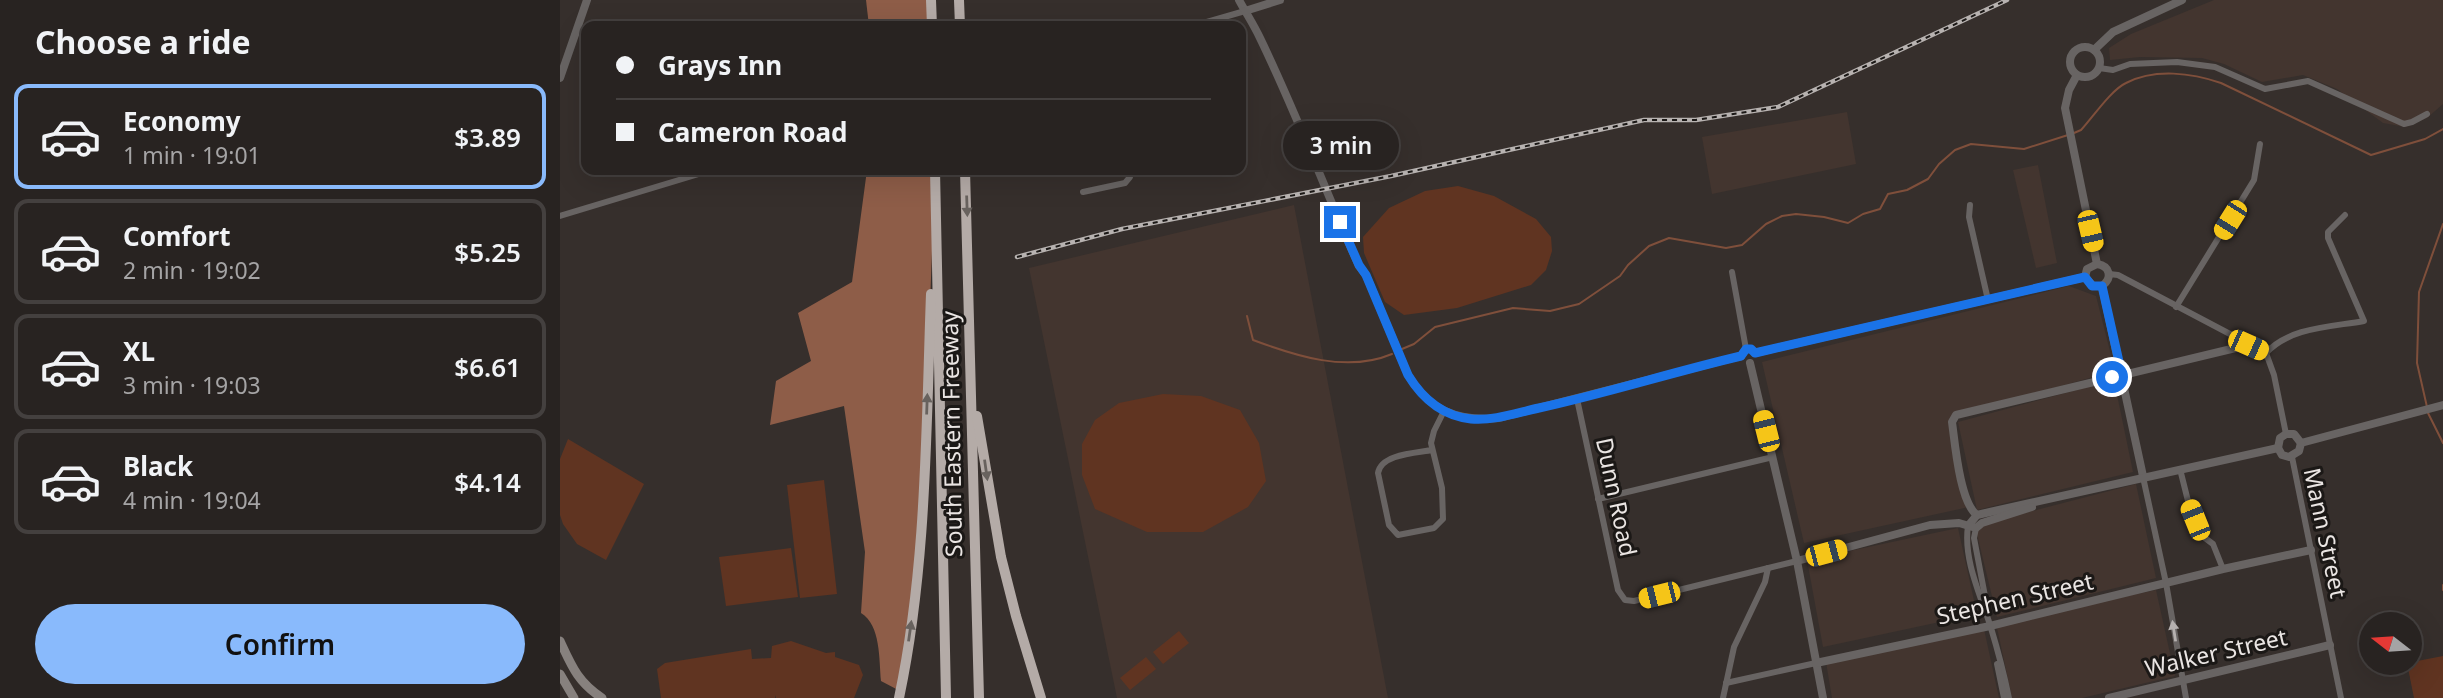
<!DOCTYPE html>
<html lang="en">
<head>
<meta charset="utf-8">
<style>
	:root { --surface:#282321; --page:#342f2e; --text:#f1f3f6; --muted:#a5a4a5; --line:#44403f; --accent:#89bafc }
	body { margin:0; font-family:"Noto Sans",sans-serif; background:var(--page); color:var(--text); height:100vh; display:flex; flex-direction:column; font-size:26px; white-space:nowrap }
	* { box-sizing:border-box; margin:0 }
	p { font-size:23px; color:var(--muted) }
	.icon { flex:none; width:38px; height:38px; fill:none; stroke:currentColor; stroke-width:2; stroke-linecap:round; stroke-linejoin:round }
	.map { position:relative; flex:1; overflow:hidden }
	.details { display:flex; flex-direction:column; background:var(--surface); width:560px }
	.details>* { flex:none }
	.hud { position:absolute; left:21px; top:21px; width:665px; height:154px; border-radius:14px; box-shadow:0 7px 28px #0002,0 0 0 2px var(--line); display:grid; align-content:center; height:154px; padding:0 35px; background:var(--surface) }
	.needle { width:46px; rotate:287deg }
	.tools { position:absolute; left:1799px; top:612px; display:grid; gap:14px }
	.tools a { display:grid; place-items:center; width:63px; height:63px; border-radius:50%; background:var(--surface); box-shadow:0 7px 28px #0002,0 0 0 2px var(--line); font-size:35px }
	.end { position:absolute; width:32px; height:32px; margin:-16px; border:9px solid #1a73e8; background:#fff; box-shadow:0 0 0 4px #fff }
	.from { border-radius:50% }
	.bubble { position:absolute; height:49px; border-radius:24px; background:var(--surface); box-shadow:0 7px 28px #0002,0 0 0 2px var(--line); font-size:23px; font-weight:600; line-height:49px; text-align:center }
	.car { position:absolute; width:21px; height:42px; margin:-21px -10px; border-radius:9px; box-shadow:0 0 5px 2px #0007; background:linear-gradient(#f5c518 24%,#345 0 40%,#f5c518 0 76%,#345 0 86%,#f5c518 0) }
	.hud b { display:flex; align-items:center; gap:24px; height:66px; font-size:26px }
	.hud b+b { border-top:2px solid var(--line) }
	.hud i { width:18px; height:18px; background:var(--text) }
	ul { padding:0; list-style:none }
	li { display:flex; align-items:center; gap:21px; height:105px; margin:0 14px 10px; padding:0 21px; border:4px solid var(--line); border-radius:14px }
	li div { flex:1 }
	li b { display:block; font-size:26px }
	li em { font-style:normal; font-weight:600 }
	li.current { border-color:var(--accent) }
	li>.icon { width:63px; height:63px; stroke-width:1.5 }
	h2 { padding:0 35px; font-size:32px; line-height:84px }
	.action { display:flex; gap:14px; margin-top:auto; padding:14px 35px }
	.action a { flex:1; height:80px; border-radius:42px; background:var(--accent); color:#111; font-size:28px; font-weight:600; line-height:80px; text-align:center }
	main { display:flex; flex:1; min-height:0 }
	.map>svg:first-child { display:block }
	.built { fill:#43352f }
	.green { fill:#603421 }
	.forest { fill:#8e5d48 }
	.lines { fill:none; stroke-linecap:round; stroke-linejoin:round }
	.stream { stroke:#7f4f3b; stroke-width:2 }
	.minor { stroke:#686463; stroke-width:6 }
	.tertiary { stroke:#686463; stroke-width:8 }
	.secondary { stroke:#87817e; stroke-width:9 }
	.motorway { stroke:#b4aba7; stroke-width:10 }
	.rail-casing { stroke:#b7b2b0; stroke-width:4.5 }
	.rail { stroke:#1b1816; stroke-width:2; stroke-dasharray:5; stroke-linecap:butt }
	.oneway { fill:#68625e }
	.oneway2 { fill:#b6b1b0 }
	.route { stroke:#1a73e8; stroke-width:9 }
	.labels { text-anchor:middle; stroke-width:6; stroke-linejoin:round; paint-order:stroke }
	.street-label { font-size:23px; fill:#eae5e3; stroke:#1b1816 }
</style>
</head>
<body>
<main>
<section class="details">
<h2>Choose a ride</h2>
<ul>
<li class="current"><svg class="icon" aria-label="car" viewBox="0 0 24 24"><path d="M5 17H2v-5l4-1 3-4h7l3 4 3 1v5h-3M9 17h6M6 11h13"/><circle cx="7" cy="17" r="2"/><circle cx="17" cy="17" r="2"/></svg><div><b>Economy</b><p>1 min · 19:01</p></div><em>$3.89</em></li>
<li><svg class="icon" aria-label="car" viewBox="0 0 24 24"><path d="M5 17H2v-5l4-1 3-4h7l3 4 3 1v5h-3M9 17h6M6 11h13"/><circle cx="7" cy="17" r="2"/><circle cx="17" cy="17" r="2"/></svg><div><b>Comfort</b><p>2 min · 19:02</p></div><em>$5.25</em></li>
<li><svg class="icon" aria-label="car" viewBox="0 0 24 24"><path d="M5 17H2v-5l4-1 3-4h7l3 4 3 1v5h-3M9 17h6M6 11h13"/><circle cx="7" cy="17" r="2"/><circle cx="17" cy="17" r="2"/></svg><div><b>XL</b><p>3 min · 19:03</p></div><em>$6.61</em></li>
<li><svg class="icon" aria-label="car" viewBox="0 0 24 24"><path d="M5 17H2v-5l4-1 3-4h7l3 4 3 1v5h-3M9 17h6M6 11h13"/><circle cx="7" cy="17" r="2"/><circle cx="17" cy="17" r="2"/></svg><div><b>Black</b><p>4 min · 19:04</p></div><em>$4.14</em></li>
</ul>
<div class="action"><a>Confirm</a></div>
</section>
<div class="map">
<svg width="1883" height="698" viewBox="0 0 1883 698">
	<rect width="100%" height="100%" fill="#362f2c"/>
	<!-- built -->
	<g class="built">
		<path d="M1654 0H1883V104L1867 118 1845 127 1823 123 1777 89 1743 75 1702 82 1664 64 1642 58 1580 57 1550 60 1549 48 1571 34Z"/>
		<path d="M1287 112 1296 164 1152 194 1142 137Z"/>
		<path d="M1478 165 1497 263 1476 268 1453 170Z"/>
		<path d="M734 205 828 698H557L469 268Z"/>
		<path d="M1509 286 1536 296 1555 371 1393 416 1409 507 1244 543 1202 362Z"/>
		<path d="M1554 380 1573 472 1417 510 1398 422Z"/>
		<path d="M1576 484 1596 578 1437 617 1415 526Z"/>
		<path d="M1398 528 1417 614 1263 647 1247 560Z"/>
		<path d="M1596 590 1615 676 1522 698H1452L1436 623Z"/>
		<path d="M1424 629 1439 698H1272L1266 662Z"/>
	</g>
	<!-- green -->
	<g class="green">
		<path d="M898 186 934 196 976 219 991 237 992 251 986 270 971 285 897 308 844 315 825 302 804 253 803 237 829 208 865 191Z"/>
		<path d="M603 394 641 396 680 410 699 443 706 481 688 507 643 532H587L535 509 522 475V444L535 420 559 403Z"/>
		<path d="M8 439 84 484 46 560 17 544 3 524 0 515V459Z"/>
		<path d="M264 480 277 594 240 598 227 485Z"/>
		<path d="M231 548 238 597 166 606 159 557Z"/>
		<path d="M619 631 629 643 603 664 593 652Z"/>
		<path d="M231 641 266 653 275 652V657L299 665 303 675 294 698H216L215 695V698H101L97 669 105 663 191 649 192 659 211 658 212 646Z"/>
		<path d="M1883 656V698H1854L1847 663Z"/>
		<path d="M586 657 596 669 570 690 560 678Z"/>
	</g>
	<!-- forest -->
	<g class="forest">
		<path d="M306 0H371L372 26H309Z"/>
		<path d="M307 170H375L363 494 340 691 321 681C319 660 321 625 301 613L305 552 284 406 210 425 216 381 251 361 238 313 292 282Z"/>
	</g>
	<g class="lines">
		<!-- stream -->
		<g class="stream">
			<path d="M1514 133 1521 130C1533 117 1551 90 1566 83 1595 68 1632 73 1661 83L1811 155 1865 139 1883 129"/>
			<path d="M687 316 693 340C736 356 787 373 832 354"/>
			<path d="M842 349 854 344 875 327 953 308 990 311 1019 304 1060 276 1068 265 1089 246 1109 238 1166 248 1182 245 1206 224 1222 216 1236 214 1264 217 1288 223 1303 214 1320 209 1328 194 1347 190 1368 179 1379 164 1395 150 1411 144 1464 149 1508 135"/>
			<path d="M1867 407 1857 363 1859 292 1883 224"/>
			<path d="M1868 413 1883 443"/>
			<path d="M1883 585V590"/>
		</g>
		<!-- minor -->
		<g class="minor">
			<path d="M633 26 685 11"/>
			<path d="M1539 68 1553 70 1570 64 1617 62 1655 67 1705 89 1748 81 1844 124 1852 122 1867 114"/>
			<path d="M523 192 565 183 570 177 569 170"/>
			<path d="M1410 205 1409 217 1428 300"/>
			<path d="M0 216 152 170"/>
			<path d="M1172 272 1186 349"/>
			<path d="M1549 274 1558 275 1706 353 1714 375 1726 434"/>
			<path d="M1616 307 1694 180 1700 144"/>
			<path d="M1706 353C1730 327 1771 327 1804 321L1768 238V232L1785 215"/>
			<path d="M1017 399 1058 590 1065 600 1074 601 1237 561"/>
			<path d="M872 450C856 453 821 454 818 473L829 525 838 535 874 528 883 519 882 488 871 443 874 431 884 411"/>
			<path d="M1732 457 1781 698"/>
			<path d="M1620 469 1629 505 1641 535 1653 544 1663 569"/>
			<path d="M1583 477 1606 583 1626 698"/>
			<path d="M1038 499 1213 457"/>
			<path d="M1408 526C1403 560 1421 596 1431 628 1438 651 1444 674 1449 698"/>
			<path d="M1416 528 1414 538 1428 612"/>
			<path d="M1437 664 1444 698"/>
			<path d="M1166 683 1256 663"/>
			<path d="M1163 698 1174 647 1205 582 1208 568"/>
		</g>
		<!-- tertiary -->
		<g class="tertiary">
			<path d="M679 0C686 13 694 25 700 38 736 112 765 190 799 266L806 275 848 375C870 411 897 422 939 418L1181 356"/>
			<path d="M685 11 720 0"/>
			<circle cx="1525" cy="62" r="15"/>
			<path d="M1534 50 1553 32 1622 0"/>
			<path d="M1517 75 1509 90 1505 108 1537 264"/>
			<path d="M0 78 27 0"/>
			<path d="M1537 264C1550 266 1553 278 1542 286"/>
			<path d="M1525 277 1533 286H1542"/>
			<path d="M1525 277 1527 269 1537 264"/>
			<path d="M1542 286 1583 476"/>
			<path d="M1195 353 1525 277"/>
			<path d="M1181 356 1186 349H1191L1195 353"/>
			<path d="M1190 363 1237 561 1263 698"/>
			<path d="M1741 443 1883 405"/>
			<path d="M1718 448 1720 438 1726 434H1734L1741 443"/>
			<path d="M1718 448 1722 455 1729 457 1739 451 1741 443"/>
			<path d="M1417 515C1400 503 1395 444 1392 422L1396 415 1688 345"/>
			<path d="M1408 526 1417 515 1430 512 1718 448"/>
			<path d="M1237 561 1370 525 1399 523 1416 528 1422 523 1472 507"/>
			<path d="M1256 663 1430 626 1663 569 1751 550"/>
			<path d="M1549 698 1770 645"/>
		</g>
		<!-- secondary -->
		<g class="secondary">
			<path d="M0 641C12 667 18 682 42 698"/>
			<path d="M0 674 14 698"/>
		</g>
		<!-- motorway -->
		<g class="motorway">
			<path d="M371 0 372 26"/>
			<path d="M399 0 400 26"/>
			<path d="M375 170 386 698"/>
			<path d="M405 170 419 698"/>
			<path d="M417 416 441 557 456 616 481 698"/>
			<path d="M339 698C367 566 366 428 371 294"/>
		</g>
		<!-- rail casing -->
		<g class="rail-casing">
			<path id="rail" d="M457 257 562 229 831 176 1084 120H1136L1218 107 1447 0"/>
		</g>
		<!-- rail -->
		<use href="#rail" class="rail"/>
	</g>
	<!-- one-way arrows -->
	<defs><path id="oneway-solid" d="M-6-.8H1V-3.2L6.5 0L1 3.2V.8H-6Z" transform="scale(1.75)"/></defs>
	<g class="oneway">
		<use href="#oneway-solid" transform="translate(407 206) rotate(88)"/>
		<use href="#oneway-solid" transform="translate(367 404) rotate(-88)"/>
		<use href="#oneway-solid" transform="translate(426 470) rotate(82)"/>
		<use href="#oneway-solid" transform="translate(350 631) rotate(-82)"/>
	</g>
	<use class="oneway2" href="#oneway-solid" transform="translate(1614 631) rotate(-99)"/>
	<g class="lines">
		<!-- route -->
		<path class="route" d="M780 222 799 265 806 275 848 375C862 398 883 416 911 419 934 421 956 413 979 408 1047 393 1113 372 1181 356L1186 349H1191L1195 353 1525 277 1532 286H1542L1562 375 1552 377"/>
	</g>
	<g class="labels">
		<!-- street labels -->
		<g class="street-label">
			<text transform="translate(392 434) rotate(-91)" y="8">South Eastern Freeway</text>
			<text transform="translate(1056 497) rotate(78)" y="8">Dunn Road</text>
			<text transform="translate(1765 533) rotate(78)" y="8">Mann Street</text>
			<text transform="translate(1455 599) rotate(-13)" y="8">Stephen Street</text>
			<text transform="translate(1656 653) rotate(-13)" y="8">Walker Street</text>
		</g>
	</g>
</svg>
<div class="tools">
<a><svg class="needle" viewBox="-14 -14 28 28"><path d="M0-13l5 13h-10z" fill="#e53935"/><path d="M0 13l5-13h-10z" fill="#a5a4a5"/></svg></a>
</div>
<i class="end from" style="left:1552px;top:377px"></i>
<i class="end" style="left:780px;top:222px"></i>
<div class="bubble" style="left:723px;top:121px;width:116px">3 min</div>
<i class="car" style="left:1670px;top:220px;rotate:212deg"></i>
<i class="car" style="left:1530px;top:231px;rotate:167deg"></i>
<i class="car" style="left:1688px;top:345px;rotate:114deg"></i>
<i class="car" style="left:1206px;top:431px;rotate:346deg"></i>
<i class="car" style="left:1635px;top:520px;rotate:338deg"></i>
<i class="car" style="left:1266px;top:553px;rotate:75deg"></i>
<i class="car" style="left:1099px;top:595px;rotate:256deg"></i>
<div class="hud">
<b><i class="from"></i>Grays Inn</b>
<b><i></i>Cameron Road</b>
</div>
</div>
</main>
</body>
</html>
